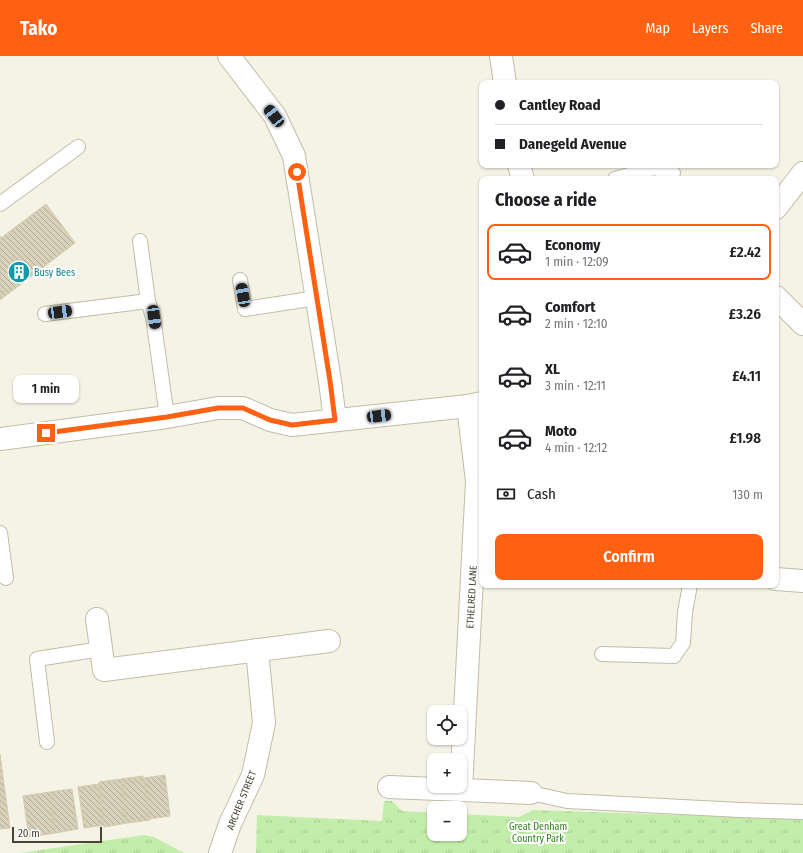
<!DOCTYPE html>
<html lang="en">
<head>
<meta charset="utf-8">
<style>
	:root { --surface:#fff; --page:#f6f6f6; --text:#202124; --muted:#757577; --line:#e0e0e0; --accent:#ff6112 }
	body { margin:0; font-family:"Fira Sans Condensed",sans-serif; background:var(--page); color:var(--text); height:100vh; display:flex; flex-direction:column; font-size:15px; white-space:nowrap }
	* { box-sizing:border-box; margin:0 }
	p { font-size:13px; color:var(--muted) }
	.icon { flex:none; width:22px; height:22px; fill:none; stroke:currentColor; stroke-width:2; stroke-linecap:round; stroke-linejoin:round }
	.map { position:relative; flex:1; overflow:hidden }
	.sheet { position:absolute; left:479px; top:120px; width:300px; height:412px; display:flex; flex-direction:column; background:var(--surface); border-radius:8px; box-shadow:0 1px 3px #0004 }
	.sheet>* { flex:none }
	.banner { position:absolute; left:479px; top:24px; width:300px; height:88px; border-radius:8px; box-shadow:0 1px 3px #0004; display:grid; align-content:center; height:88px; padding:0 16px; background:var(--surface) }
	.tools { position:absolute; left:427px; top:649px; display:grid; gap:8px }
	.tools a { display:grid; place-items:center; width:40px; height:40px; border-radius:8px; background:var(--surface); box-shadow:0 1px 3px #0004; font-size:20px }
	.scale { position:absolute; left:12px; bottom:10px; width:90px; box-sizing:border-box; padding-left:4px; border:2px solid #484434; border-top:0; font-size:11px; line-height:14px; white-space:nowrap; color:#484434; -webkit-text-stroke:3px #fff; paint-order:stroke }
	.end { position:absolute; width:18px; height:18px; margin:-9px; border:5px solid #ff6112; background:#fff; box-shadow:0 0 0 2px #fff }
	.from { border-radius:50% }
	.bubble { position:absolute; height:28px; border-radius:8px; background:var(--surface); box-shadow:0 1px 3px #0004; font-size:13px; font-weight:600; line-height:28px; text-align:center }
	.car { position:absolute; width:12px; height:24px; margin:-12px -6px; border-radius:5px; box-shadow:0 0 3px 1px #0007; background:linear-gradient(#222 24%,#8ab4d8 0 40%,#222 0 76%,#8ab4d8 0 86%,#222 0) }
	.banner b { display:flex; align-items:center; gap:14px; height:38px; font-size:15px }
	.banner b+b { border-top:1px solid var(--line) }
	.banner i { width:10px; height:10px; background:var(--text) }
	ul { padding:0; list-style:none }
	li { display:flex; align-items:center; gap:12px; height:56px; margin:0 8px 6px; padding:0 8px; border:2px solid transparent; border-radius:8px }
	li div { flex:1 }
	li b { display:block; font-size:15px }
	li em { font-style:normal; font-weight:600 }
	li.active { border-color:var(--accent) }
	li>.icon { width:36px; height:36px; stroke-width:1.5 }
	h2 { padding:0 16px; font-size:18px; line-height:48px }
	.pay { display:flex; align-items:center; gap:10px; height:44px; padding:0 16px; font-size:15px }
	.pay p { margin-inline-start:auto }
	.cta { display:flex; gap:8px; margin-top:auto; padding:8px 16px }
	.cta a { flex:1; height:46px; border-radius:8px; background:var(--accent); color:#fff; font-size:16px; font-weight:600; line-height:46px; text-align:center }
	header { display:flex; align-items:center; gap:24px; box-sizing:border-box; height:56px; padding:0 20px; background:var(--accent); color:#fff }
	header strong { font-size:19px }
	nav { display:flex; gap:22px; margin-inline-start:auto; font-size:14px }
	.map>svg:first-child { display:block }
	.park { fill:url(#park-tufts) }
	.building { fill:url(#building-back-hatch); stroke:#d3cbac }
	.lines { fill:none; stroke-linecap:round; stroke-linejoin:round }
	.lane-casing { stroke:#c1bda7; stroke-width:16 }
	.street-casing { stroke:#c1bda7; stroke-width:24 }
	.lane { stroke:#fff; stroke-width:14 }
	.street { stroke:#fff; stroke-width:22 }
	.route { stroke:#ff6112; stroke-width:5 }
	.labels { text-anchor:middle; stroke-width:4; stroke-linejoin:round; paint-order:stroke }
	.culture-label { font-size:10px; fill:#0d838f; stroke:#fff; text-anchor:start }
	.street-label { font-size:10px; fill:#484434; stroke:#fff }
	.park-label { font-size:10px; fill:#348021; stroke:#fff }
</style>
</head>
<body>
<header>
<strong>Tako</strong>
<nav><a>Map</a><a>Layers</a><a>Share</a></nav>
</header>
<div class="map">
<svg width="803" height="797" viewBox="0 0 803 797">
	<defs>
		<pattern id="park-tufts" width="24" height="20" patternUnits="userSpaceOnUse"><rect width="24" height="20" fill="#c3edaa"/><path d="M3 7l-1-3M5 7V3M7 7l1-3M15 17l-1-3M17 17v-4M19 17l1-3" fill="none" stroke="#a9cc93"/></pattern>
		<pattern id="building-back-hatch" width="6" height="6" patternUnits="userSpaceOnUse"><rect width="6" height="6" fill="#d7d1ba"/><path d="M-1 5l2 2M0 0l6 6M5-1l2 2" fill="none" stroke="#b0ab98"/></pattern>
	</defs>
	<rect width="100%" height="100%" fill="#f5f3e6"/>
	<!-- park -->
	<g class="park">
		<path d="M384 745H392L402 755 434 757V778H460V758L519 761 533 754 803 763V797H256L257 759 382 765Z"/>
		<path d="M144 779 154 781 184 797H20Z"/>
	</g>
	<!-- building -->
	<g class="building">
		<path d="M46 148 75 187 0 244V180L1 182Z"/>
		<path d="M0 698 10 772 0 773Z"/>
		<path d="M165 719 170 760 149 763 144 722Z"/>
		<path d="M143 720 150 764 127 767 121 723Z"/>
		<path d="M121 723 127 767 104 771 99 726Z"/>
		<path d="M99 728 104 769 84 772 78 731Z"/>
		<path d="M72 733 78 773 55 777 50 736Z"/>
		<path d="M50 736 55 777 29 781 23 740Z"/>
	</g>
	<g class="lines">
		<!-- lane casing -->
		<g class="lane-casing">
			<g id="lane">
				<path d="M615 123 654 112 673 117"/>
				<path d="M0 148 78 91"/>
				<path d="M140 185 148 245 153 261 167 361"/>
				<path d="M240 224 245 253 317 242"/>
				<path d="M45 258 148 245"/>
				<path d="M0 477 6 522"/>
				<path d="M602 598 674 600 683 587 685 556 690 529"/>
				<path d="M47 686 37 603 101 593"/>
				<path d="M531 737 567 745 740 754 803 756"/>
			</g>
		</g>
		<!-- street casing -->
		<g class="street-casing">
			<g id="street">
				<path d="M229 0 275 60 294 100 330 325 335 364"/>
				<path d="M501 0 505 27"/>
				<path d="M519 109 523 123"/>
				<path d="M776 152 803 117"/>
				<path d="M776 241 803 268"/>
				<path d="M0 383 167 361 218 352H243L270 364 292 369 468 350 482 347"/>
				<path d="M776 523 803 525"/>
				<path d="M97 563 104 614 329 585"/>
				<path d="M389 731 531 737"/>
				<path d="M461 733 477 425 468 350"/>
				<path d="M220 797 230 768 253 719 264 667 257 594"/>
			</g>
		</g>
		<!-- lane -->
		<use href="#lane" class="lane"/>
		<!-- street -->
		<use href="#street" class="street"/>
	</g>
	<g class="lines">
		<!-- route -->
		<path class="route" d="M46 377 167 361 218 352H243L270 364 292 369 335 364 330 325 297 116"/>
	</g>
	<!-- icons -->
	<defs>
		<g id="building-disc" transform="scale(1.15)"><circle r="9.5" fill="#0f9aa8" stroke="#fff"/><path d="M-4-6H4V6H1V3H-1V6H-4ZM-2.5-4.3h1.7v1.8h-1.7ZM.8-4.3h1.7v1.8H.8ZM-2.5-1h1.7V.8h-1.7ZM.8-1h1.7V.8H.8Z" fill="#fff"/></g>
	</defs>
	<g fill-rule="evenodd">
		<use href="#building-disc" x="19" y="216"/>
	</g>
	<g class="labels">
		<!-- culture labels -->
		<g class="culture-label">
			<text x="34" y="220">Busy Bees</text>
		</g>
		<!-- street labels -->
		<g class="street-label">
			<text transform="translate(471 541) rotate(-87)" y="4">ETHELRED LANE</text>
			<text transform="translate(241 744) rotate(-68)" y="4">ARCHER STREET</text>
		</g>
		<!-- park labels -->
		<g class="park-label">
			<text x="538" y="774">Great Denham<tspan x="538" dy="12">Country Park</tspan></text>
		</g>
	</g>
</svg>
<div class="tools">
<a><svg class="icon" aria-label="locate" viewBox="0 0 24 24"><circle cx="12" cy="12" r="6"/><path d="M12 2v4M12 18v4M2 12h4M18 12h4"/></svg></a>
<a>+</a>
<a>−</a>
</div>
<div class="scale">20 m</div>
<i class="end from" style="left:297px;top:116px"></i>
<i class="end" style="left:46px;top:377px"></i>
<div class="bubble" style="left:13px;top:319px;width:66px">1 min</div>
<i class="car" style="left:274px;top:60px;rotate:322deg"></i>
<i class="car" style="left:243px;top:239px;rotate:350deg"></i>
<i class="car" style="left:60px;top:256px;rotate:82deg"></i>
<i class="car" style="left:154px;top:261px;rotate:172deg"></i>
<i class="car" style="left:379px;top:360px;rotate:83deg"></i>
<div class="banner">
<b><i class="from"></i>Cantley Road</b>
<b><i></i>Danegeld Avenue</b>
</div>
<section class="sheet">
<h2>Choose a ride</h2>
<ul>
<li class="active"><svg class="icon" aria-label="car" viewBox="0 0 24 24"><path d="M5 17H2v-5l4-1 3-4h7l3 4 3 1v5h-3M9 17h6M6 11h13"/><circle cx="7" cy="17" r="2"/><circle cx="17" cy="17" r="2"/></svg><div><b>Economy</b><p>1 min · 12:09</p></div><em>£2.42</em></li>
<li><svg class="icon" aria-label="car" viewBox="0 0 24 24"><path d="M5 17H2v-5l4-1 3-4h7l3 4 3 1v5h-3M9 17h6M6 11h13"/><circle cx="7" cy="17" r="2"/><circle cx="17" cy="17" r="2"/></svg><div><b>Comfort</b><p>2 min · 12:10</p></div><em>£3.26</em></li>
<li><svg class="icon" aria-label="car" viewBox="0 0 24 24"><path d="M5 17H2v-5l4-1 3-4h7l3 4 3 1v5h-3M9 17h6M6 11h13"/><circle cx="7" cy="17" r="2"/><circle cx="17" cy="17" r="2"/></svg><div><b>XL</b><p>3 min · 12:11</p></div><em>£4.11</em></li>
<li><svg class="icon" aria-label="car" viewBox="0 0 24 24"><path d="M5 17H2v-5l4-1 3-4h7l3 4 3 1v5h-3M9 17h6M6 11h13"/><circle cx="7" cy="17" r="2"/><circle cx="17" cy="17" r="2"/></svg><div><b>Moto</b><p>4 min · 12:12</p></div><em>£1.98</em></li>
</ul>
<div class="pay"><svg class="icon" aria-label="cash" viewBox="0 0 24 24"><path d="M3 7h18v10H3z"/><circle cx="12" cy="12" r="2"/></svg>Cash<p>130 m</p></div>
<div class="cta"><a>Confirm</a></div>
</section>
</div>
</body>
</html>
